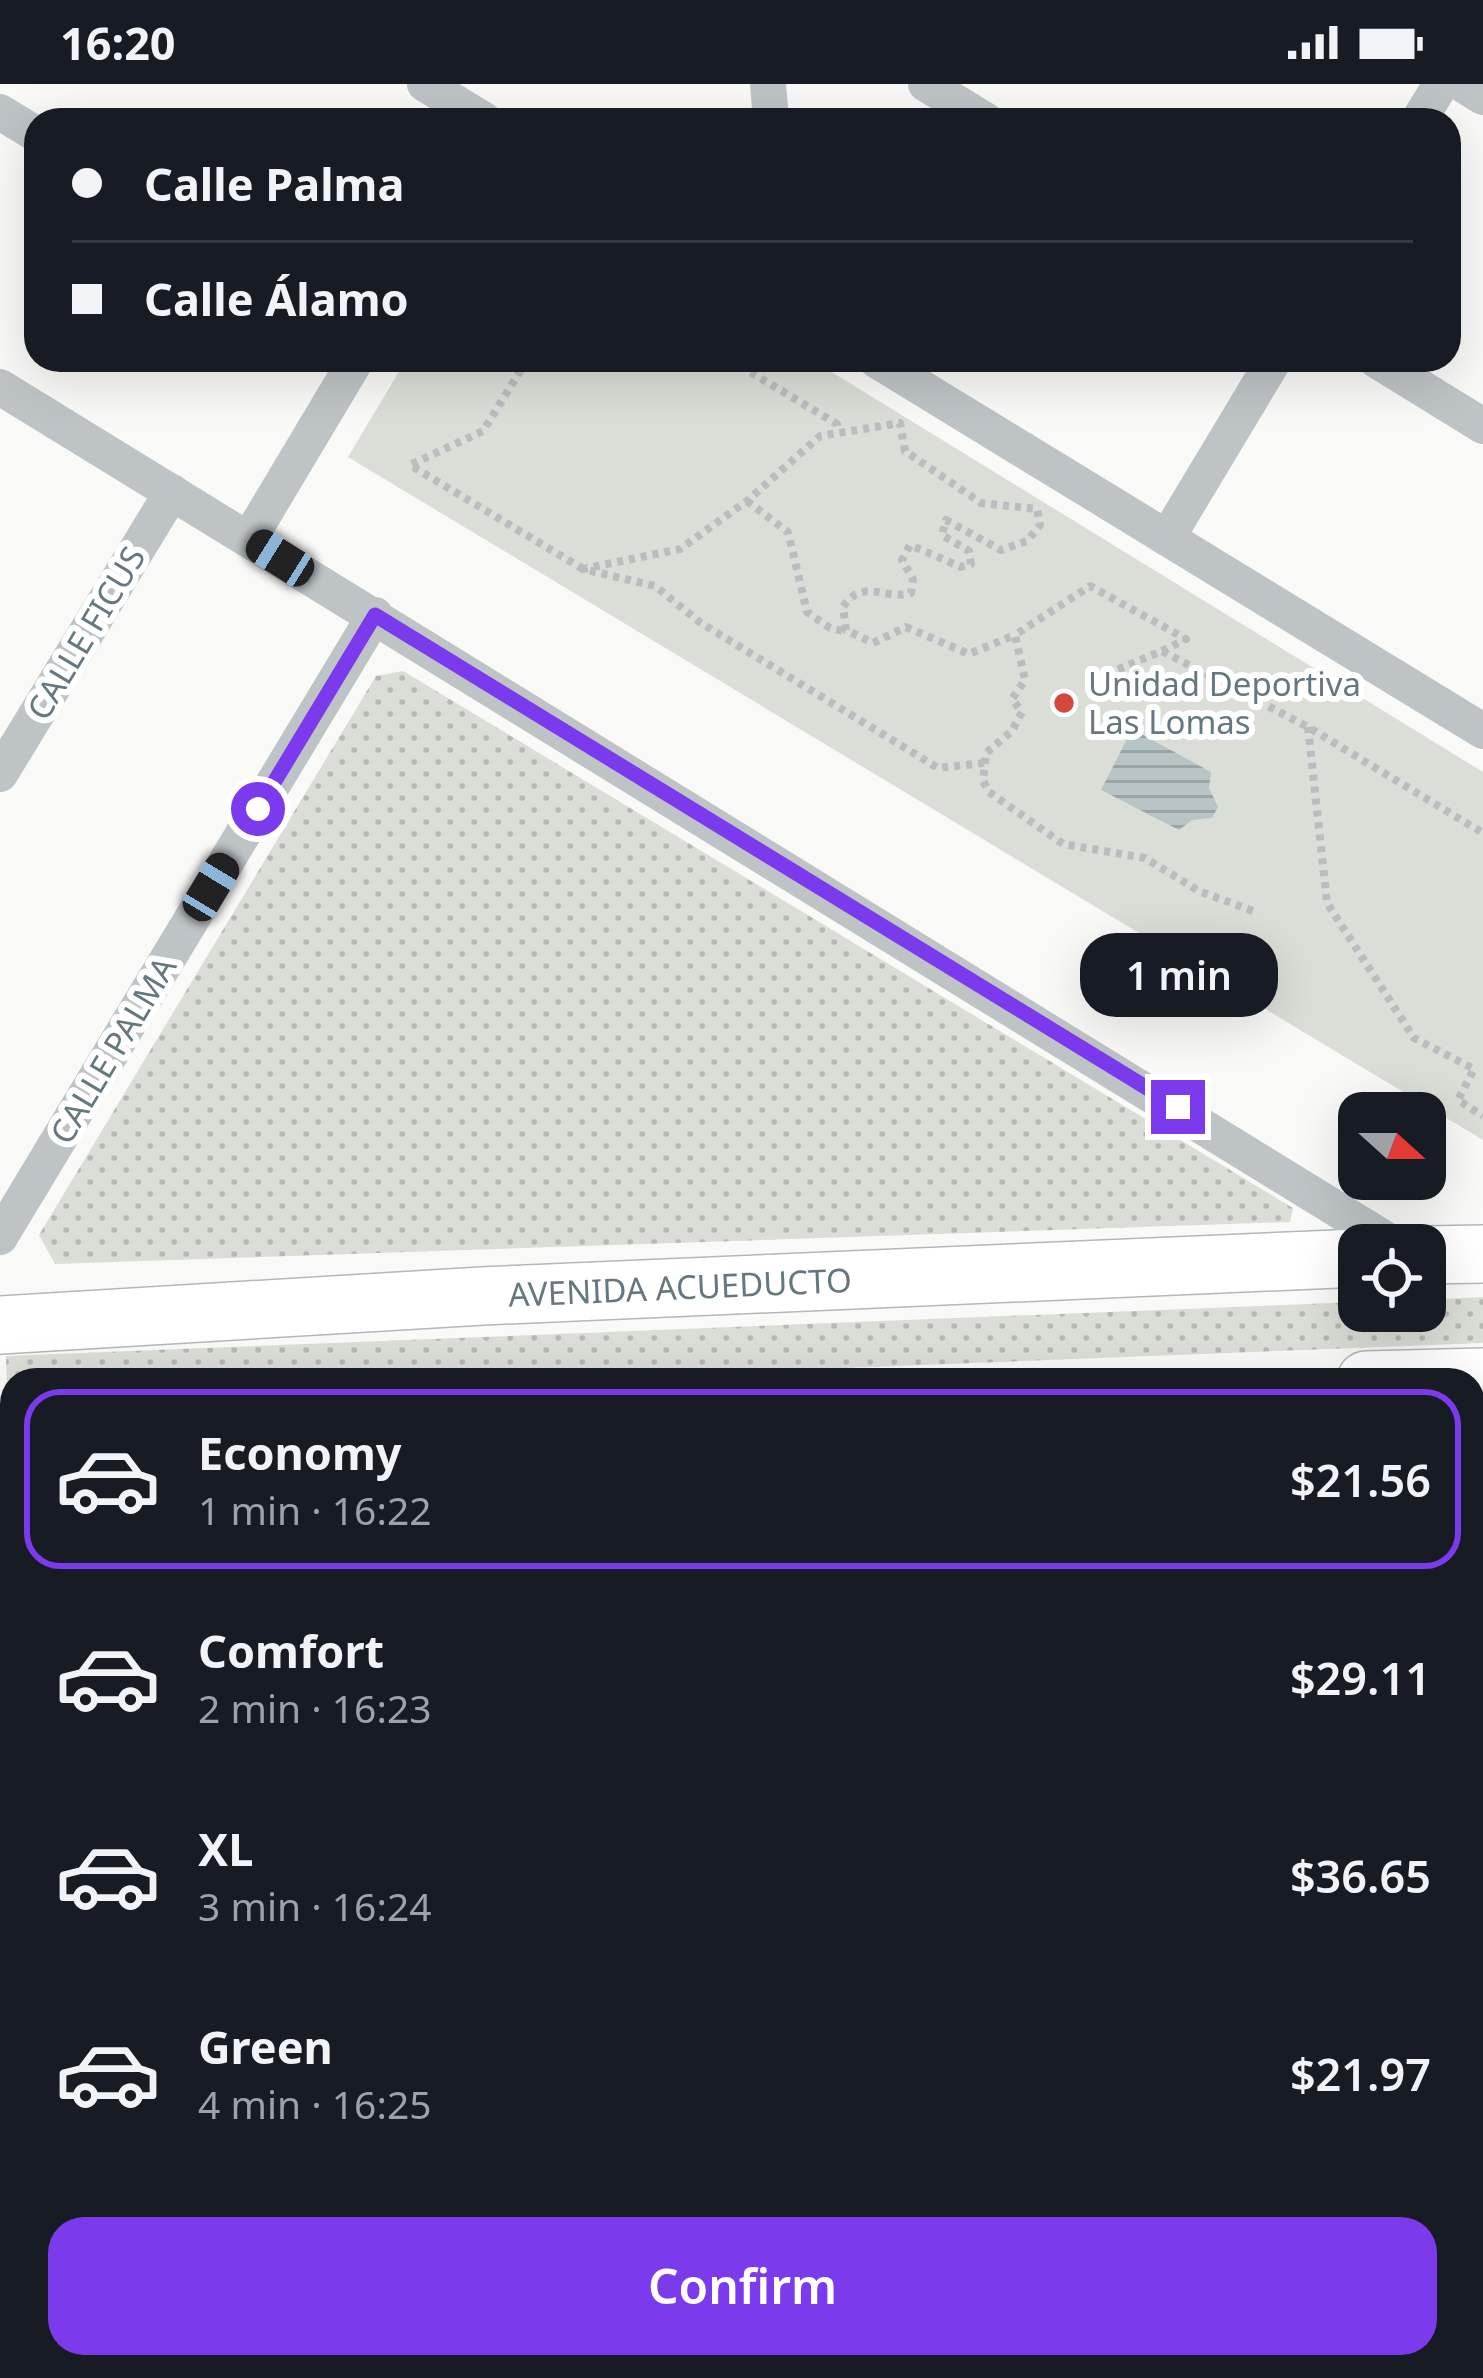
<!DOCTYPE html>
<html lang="en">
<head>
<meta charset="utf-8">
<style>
	:root { --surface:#171b24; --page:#20242c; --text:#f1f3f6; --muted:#9ea1a6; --line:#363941; --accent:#7c3aed }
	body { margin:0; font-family:"Noto Sans",sans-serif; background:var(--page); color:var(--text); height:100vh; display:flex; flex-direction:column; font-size:45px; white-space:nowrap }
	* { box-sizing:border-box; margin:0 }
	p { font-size:39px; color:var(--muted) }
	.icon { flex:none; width:66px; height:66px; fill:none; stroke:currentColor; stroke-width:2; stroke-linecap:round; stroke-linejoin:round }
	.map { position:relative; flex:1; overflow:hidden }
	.details { position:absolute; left:0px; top:1284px; width:1485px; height:1011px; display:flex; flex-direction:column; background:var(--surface); border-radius:36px 36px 0 0; box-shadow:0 12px 48px #0002 }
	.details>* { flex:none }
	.banner { position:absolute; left:24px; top:24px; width:1437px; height:264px; border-radius:36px; box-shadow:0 12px 48px #0002; display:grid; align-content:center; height:264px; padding:0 48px; background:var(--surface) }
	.needle { width:78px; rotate:111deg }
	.buttons { position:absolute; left:1338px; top:1008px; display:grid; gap:24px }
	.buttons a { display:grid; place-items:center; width:108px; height:108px; border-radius:24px; background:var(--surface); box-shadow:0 12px 48px #0002; font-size:60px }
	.end { position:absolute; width:54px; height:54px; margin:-27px; border:15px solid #7c3aed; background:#fff; box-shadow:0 0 0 6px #fff }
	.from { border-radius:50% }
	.bubble { position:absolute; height:84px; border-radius:36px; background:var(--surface); box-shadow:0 12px 48px #0002; font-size:39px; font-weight:600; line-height:84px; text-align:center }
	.car { position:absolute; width:36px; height:72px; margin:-36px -18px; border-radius:15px; box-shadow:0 0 9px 3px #0007; background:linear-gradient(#222 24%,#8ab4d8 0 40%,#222 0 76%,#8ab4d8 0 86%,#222 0) }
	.banner b { display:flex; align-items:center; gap:42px; height:114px; font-size:45px }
	.banner b+b { border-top:3px solid var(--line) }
	.banner i { width:30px; height:30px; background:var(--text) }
	ul { padding:21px 0 0; list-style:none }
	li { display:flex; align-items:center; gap:36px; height:180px; margin:0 24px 18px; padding:0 24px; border:6px solid transparent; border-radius:36px }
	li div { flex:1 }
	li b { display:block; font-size:45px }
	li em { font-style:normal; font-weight:600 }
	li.on { border-color:var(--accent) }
	li>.icon { width:108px; height:108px; stroke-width:1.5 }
	.primary-button { display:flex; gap:24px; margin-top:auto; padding:24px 48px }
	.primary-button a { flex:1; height:138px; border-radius:36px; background:var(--accent); color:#fff; font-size:48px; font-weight:600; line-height:138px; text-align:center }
	.status { display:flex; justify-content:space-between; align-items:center; height:84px; padding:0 60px; background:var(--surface); direction:ltr }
	.status svg { height:33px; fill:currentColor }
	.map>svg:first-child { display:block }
	.grass { fill:url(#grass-tufts) }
	.park { fill:url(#park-dots) }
	.garden { fill:#daded6 }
	.water { fill:url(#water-rules) }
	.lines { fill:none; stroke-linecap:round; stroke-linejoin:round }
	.primary-casing { stroke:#b2b8bb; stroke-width:60 }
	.path { stroke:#b9bdbf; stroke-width:8; stroke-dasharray:6 6; stroke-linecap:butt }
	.service { stroke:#bec4c6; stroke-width:18 }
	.minor { stroke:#bec4c6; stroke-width:36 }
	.primary { stroke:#fff; stroke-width:57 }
	.route { stroke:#7c3aed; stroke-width:15 }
	.poi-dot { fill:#d6493a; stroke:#fff; stroke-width:4.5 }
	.labels { text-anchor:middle; stroke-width:12; stroke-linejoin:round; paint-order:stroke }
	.street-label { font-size:33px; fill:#66787f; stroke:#fff }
	.poi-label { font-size:33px; fill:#66787f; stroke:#fff; text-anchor:start }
</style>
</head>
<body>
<div class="status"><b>16:20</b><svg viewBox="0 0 49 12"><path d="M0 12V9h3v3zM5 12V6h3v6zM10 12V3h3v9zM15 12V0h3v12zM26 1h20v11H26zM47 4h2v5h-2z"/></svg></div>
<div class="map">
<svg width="1483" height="2294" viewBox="0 0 1483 2294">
	<defs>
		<pattern id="grass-tufts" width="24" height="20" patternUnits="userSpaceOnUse" patternTransform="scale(3)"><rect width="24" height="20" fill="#daded6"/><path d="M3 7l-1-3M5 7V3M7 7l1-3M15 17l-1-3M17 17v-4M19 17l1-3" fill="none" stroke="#b5b9b3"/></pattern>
		<pattern id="park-dots" width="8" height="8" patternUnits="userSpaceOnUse" patternTransform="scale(3)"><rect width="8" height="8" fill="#daded6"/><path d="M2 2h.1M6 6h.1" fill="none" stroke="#b5b9b3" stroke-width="1.8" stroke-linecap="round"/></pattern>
		<pattern id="water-rules" width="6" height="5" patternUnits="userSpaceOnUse" patternTransform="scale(3)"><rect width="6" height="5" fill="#b7c5c7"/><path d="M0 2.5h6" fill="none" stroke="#99a5a7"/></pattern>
	</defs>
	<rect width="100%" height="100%" fill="#f9f9f7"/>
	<!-- grass -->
	<path class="grass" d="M438 2283H1191L1209 2294H438Z"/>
	<!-- park -->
	<g class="park">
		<path d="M403 587 1293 1124 1290 1138 55 1180 39 1151 376 592Z"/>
		<path d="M1483 1213V1259L535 1296H12L7 1304 6 1272 1359 1218V1227H1425V1216Z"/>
	</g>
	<!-- garden -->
	<path class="garden" d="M406 276H812L1483 688V1056L348 373Z"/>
	<!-- water -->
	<path class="water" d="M1132 645 1211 688 1209 704 1218 723 1212 734 1192 736 1179 746 1101 706Z"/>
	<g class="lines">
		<!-- primary casing -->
		<g class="primary-casing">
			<g id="primary">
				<path d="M1425 1171 1483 1170"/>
				<path id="s1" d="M0 1241 482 1212 1359 1174"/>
				<path d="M1366 1296 1483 1293"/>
				<path d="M0 1358 12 1357"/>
			</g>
		</g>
		<!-- path -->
		<g class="path">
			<path d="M527 276 483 347 410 381 583 485"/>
			<path d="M730 276 837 340 836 346"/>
			<path d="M747 417 788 448 807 528 830 544 848 548"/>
			<path d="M1162 567 1186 555 1090 502 1015 551 1025 596 1012 615 1022 628 1012 647 986 669 983 697 989 708 1063 760 1145 774 1199 807 1253 827"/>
			<path d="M1107 590 1162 567 1308 643 1483 749"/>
			<path d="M1308 643 1327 819 1414 954 1474 985 1458 1016 1483 1032"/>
			<path d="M984 679 938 684 701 539 655 502 583 485 680 465 747 417 820 352 900 339 905 367 981 419 1037 425 1040 441 1027 457 1001 466 946 436 942 451 969 467 971 480 961 483 910 461 902 476 913 495 911 509C887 517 862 493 843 523L846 546 873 559 906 543 969 570 1015 551"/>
			<path d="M1473 1362 1483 1360"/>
		</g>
		<!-- service -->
		<g class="service">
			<path d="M0 1454 12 1455"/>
			<path d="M1473 2230 1483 2212"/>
			<path d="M1427 2283 1440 2288"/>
		</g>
		<!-- minor -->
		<g class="minor">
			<path d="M425 0 484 36"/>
			<path d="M768 0 771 36"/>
			<path d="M926 0 985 36"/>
			<path d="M1462 0 1483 13"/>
			<path d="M0 28 36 50"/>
			<path d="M1419 36 1441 0"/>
			<path d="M876 276 1483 647"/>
			<path d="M1376 276 1483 342"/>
			<path d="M0 303 1395 1161"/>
			<path d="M1167 454 1274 276"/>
			<path d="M249 455 356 276"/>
			<path d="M0 690 172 408"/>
			<path d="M0 1153 375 531"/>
		</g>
		<!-- primary -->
		<use href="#primary" class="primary"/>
	</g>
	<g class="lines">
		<!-- route -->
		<path class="route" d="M258 725 375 531 1178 1023"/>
	</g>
	<!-- markers -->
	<circle class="poi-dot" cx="1064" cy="619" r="12"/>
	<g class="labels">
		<!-- street labels -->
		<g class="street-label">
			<text transform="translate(86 549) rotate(-59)" y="12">CALLE FICUS</text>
			<text transform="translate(113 966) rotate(-59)" y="12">CALLE PALMA</text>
			<text dy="12" stroke="none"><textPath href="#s1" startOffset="681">AVENIDA ACUEDUCTO</textPath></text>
		</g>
		<!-- poi labels -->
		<g class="poi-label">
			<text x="1088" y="612">Unidad Deportiva<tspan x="1088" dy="38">Las Lomas</tspan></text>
		</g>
	</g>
</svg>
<div class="buttons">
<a><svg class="needle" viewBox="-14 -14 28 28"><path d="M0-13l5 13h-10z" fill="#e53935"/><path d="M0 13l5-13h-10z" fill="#9ea1a6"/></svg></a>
<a><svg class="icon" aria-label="locate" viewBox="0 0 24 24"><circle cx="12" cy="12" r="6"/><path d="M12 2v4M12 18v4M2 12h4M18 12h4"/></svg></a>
</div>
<i class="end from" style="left:258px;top:725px"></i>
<i class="end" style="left:1178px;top:1023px"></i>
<div class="bubble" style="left:1080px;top:849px;width:198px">1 min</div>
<i class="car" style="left:280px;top:474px;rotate:302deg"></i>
<i class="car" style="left:211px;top:803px;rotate:31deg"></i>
<div class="banner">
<b><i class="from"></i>Calle Palma</b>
<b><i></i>Calle Álamo</b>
</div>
<section class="details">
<ul>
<li class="on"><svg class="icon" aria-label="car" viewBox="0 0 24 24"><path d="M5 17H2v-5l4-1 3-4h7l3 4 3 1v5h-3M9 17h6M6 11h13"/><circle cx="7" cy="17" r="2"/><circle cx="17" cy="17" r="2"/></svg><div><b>Economy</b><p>1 min · 16:22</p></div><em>$21.56</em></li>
<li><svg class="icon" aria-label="car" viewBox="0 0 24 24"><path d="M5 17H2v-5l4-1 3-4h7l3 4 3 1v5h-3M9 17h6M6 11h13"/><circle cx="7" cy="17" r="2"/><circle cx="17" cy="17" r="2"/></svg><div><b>Comfort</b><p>2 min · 16:23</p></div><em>$29.11</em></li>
<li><svg class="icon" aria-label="car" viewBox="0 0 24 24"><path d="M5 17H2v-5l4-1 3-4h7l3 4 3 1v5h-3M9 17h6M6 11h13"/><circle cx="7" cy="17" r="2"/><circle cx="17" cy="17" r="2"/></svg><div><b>XL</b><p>3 min · 16:24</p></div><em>$36.65</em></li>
<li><svg class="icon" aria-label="car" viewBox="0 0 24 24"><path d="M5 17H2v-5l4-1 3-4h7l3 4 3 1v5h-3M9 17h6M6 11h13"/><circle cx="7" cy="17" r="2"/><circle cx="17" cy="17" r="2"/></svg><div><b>Green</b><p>4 min · 16:25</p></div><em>$21.97</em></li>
</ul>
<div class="primary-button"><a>Confirm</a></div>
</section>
</div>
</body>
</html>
